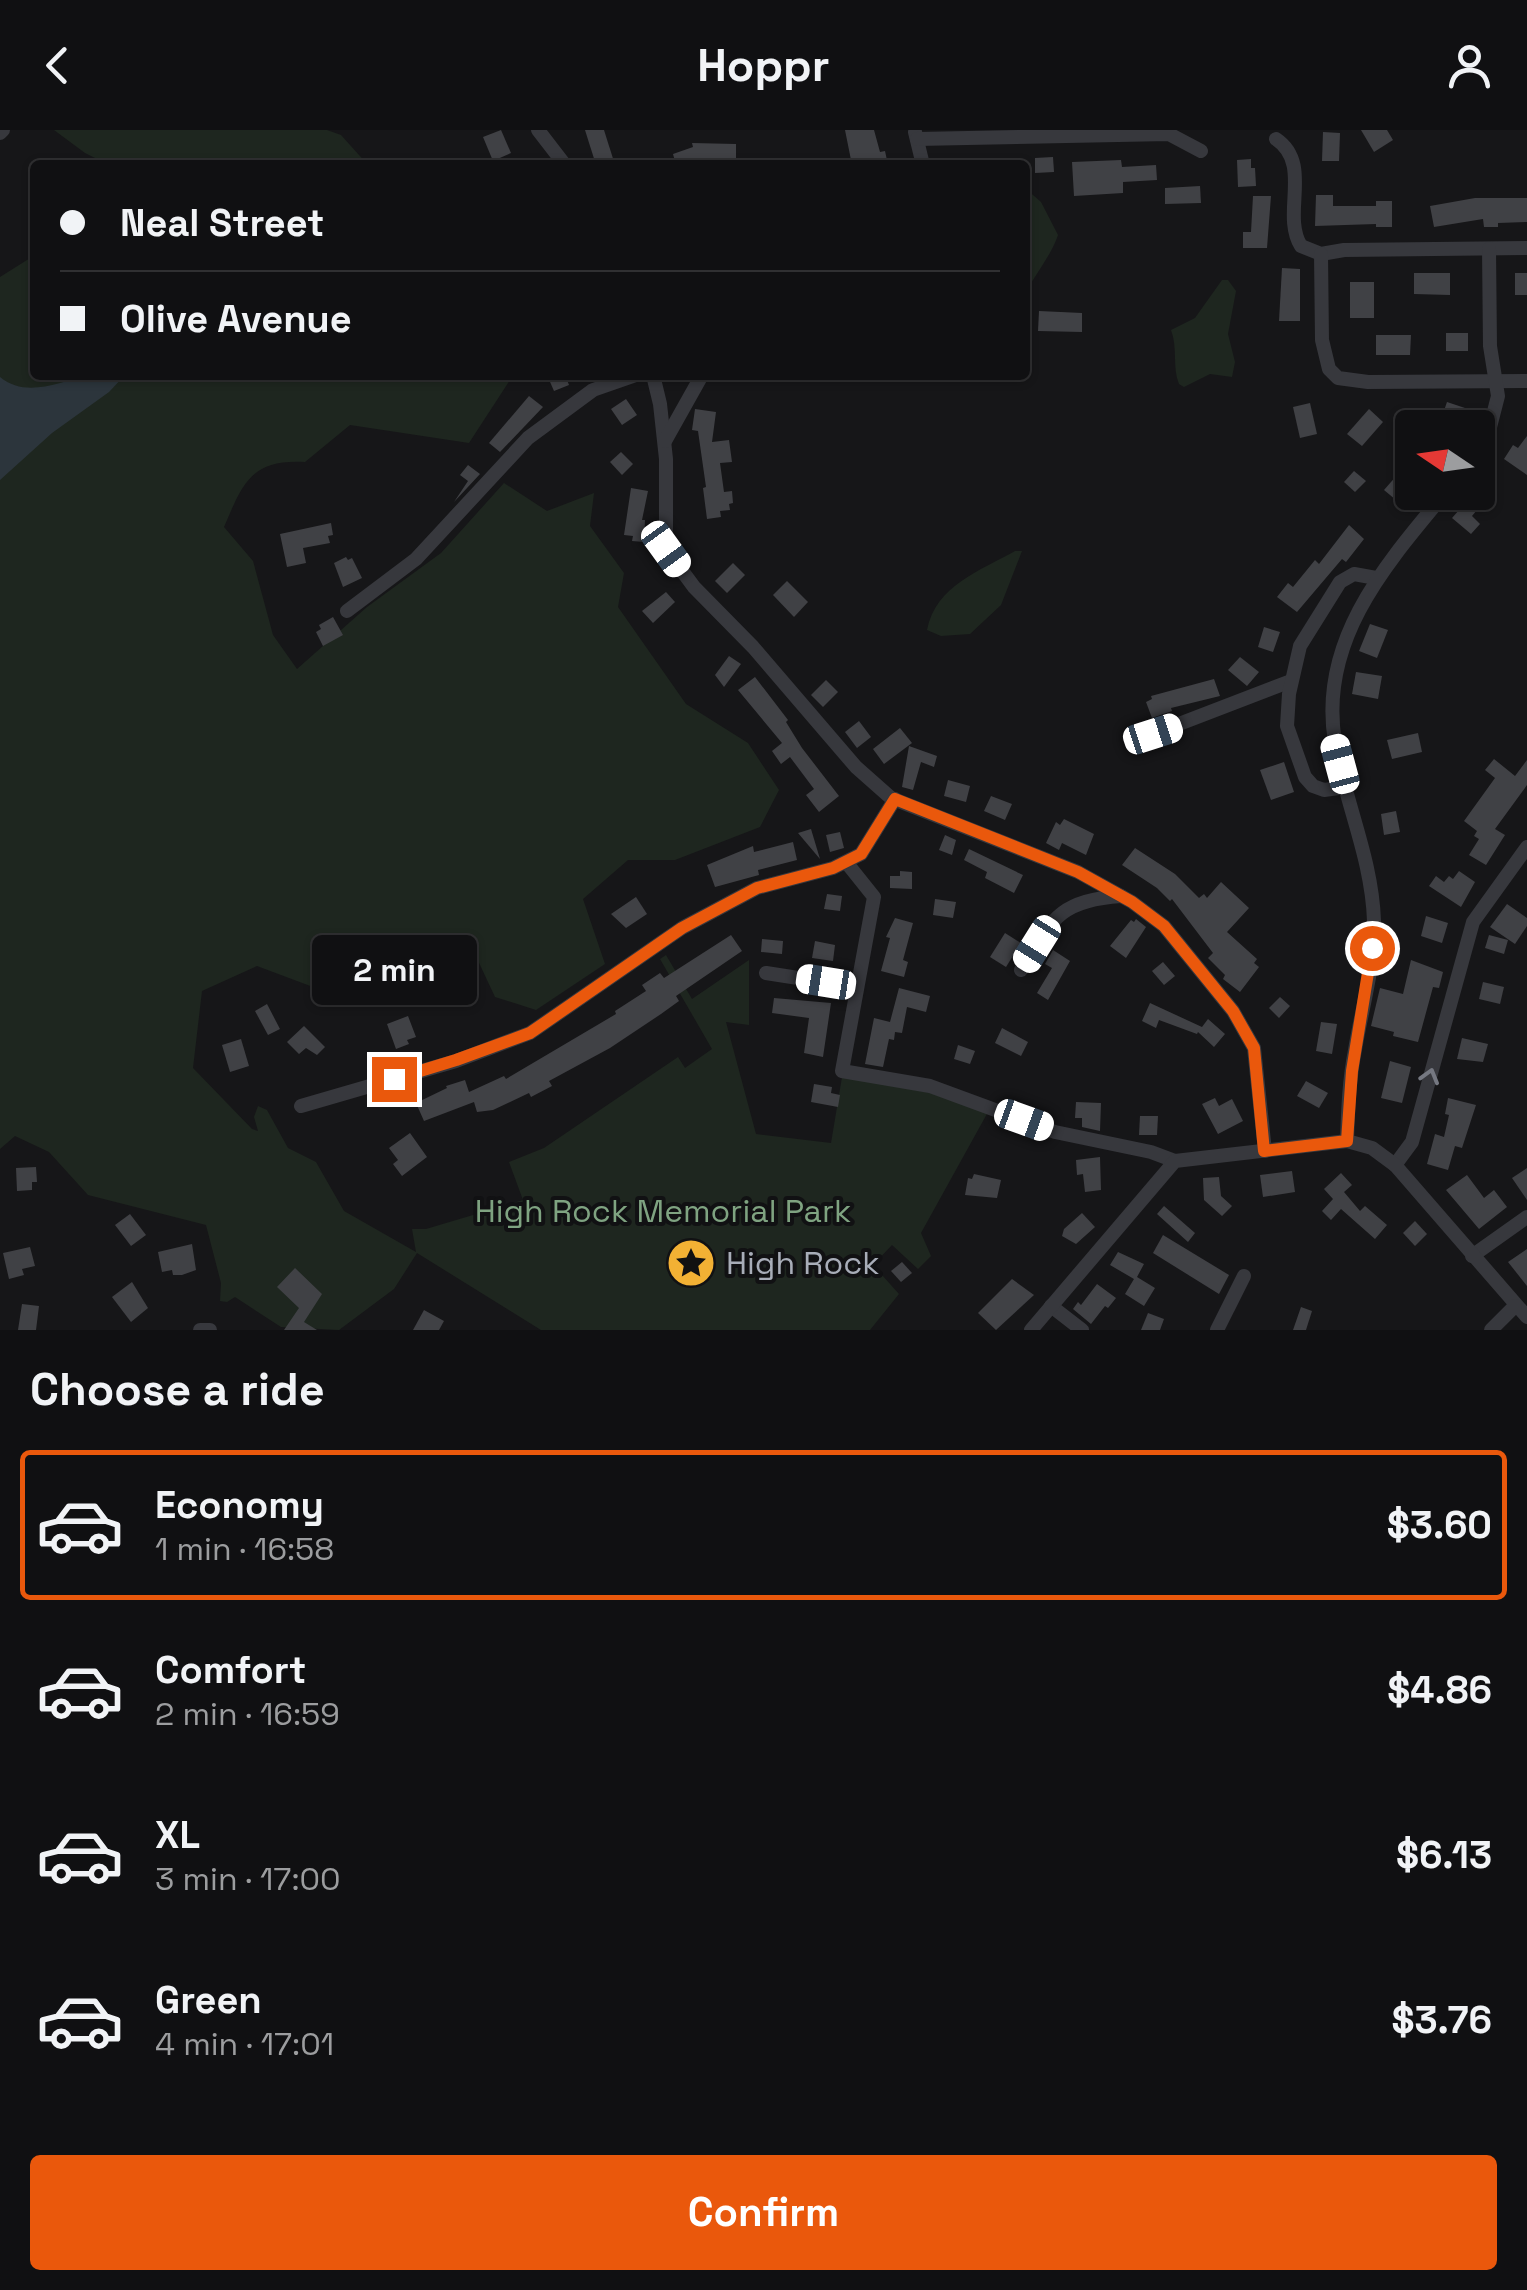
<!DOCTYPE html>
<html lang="en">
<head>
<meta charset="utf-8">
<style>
	:root { --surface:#101012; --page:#1e1e20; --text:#f1f3f6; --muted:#9c9d9f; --line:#303032; --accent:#ea580c }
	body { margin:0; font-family:"Space Grotesk",sans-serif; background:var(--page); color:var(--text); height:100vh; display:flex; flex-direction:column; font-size:38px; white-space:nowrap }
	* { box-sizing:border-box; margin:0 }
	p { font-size:32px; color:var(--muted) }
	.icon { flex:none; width:55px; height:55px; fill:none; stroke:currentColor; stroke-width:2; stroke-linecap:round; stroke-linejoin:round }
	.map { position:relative; height:1200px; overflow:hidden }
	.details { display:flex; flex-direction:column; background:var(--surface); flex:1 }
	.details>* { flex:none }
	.guide { position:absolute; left:30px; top:30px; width:1000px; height:220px; border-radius:10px; box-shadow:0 2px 8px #0004,0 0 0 2px var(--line); display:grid; align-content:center; height:220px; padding:0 30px; background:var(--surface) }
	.needle { width:65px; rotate:283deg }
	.buttons { position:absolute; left:1395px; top:280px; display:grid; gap:20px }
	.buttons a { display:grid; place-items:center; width:100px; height:100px; border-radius:10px; background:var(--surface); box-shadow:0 2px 8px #0004,0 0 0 2px var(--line); font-size:50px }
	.end { position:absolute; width:45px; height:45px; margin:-22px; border:12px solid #ea580c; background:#fff; box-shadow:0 0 0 5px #fff }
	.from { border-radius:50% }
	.bubble { position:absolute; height:70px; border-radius:10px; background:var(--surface); box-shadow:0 2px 8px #0004,0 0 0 2px var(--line); font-size:32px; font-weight:700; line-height:70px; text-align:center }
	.car { position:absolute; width:30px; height:60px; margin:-30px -15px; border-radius:12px; box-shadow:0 0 8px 2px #0007; background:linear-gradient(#fff 24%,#345 0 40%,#fff 0 76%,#345 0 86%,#fff 0) }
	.guide b { display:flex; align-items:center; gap:35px; height:95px; font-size:38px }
	.guide b+b { border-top:2px solid var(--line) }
	.guide i { width:25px; height:25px; background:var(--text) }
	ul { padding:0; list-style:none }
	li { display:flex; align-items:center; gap:30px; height:150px; margin:0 20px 15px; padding:0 10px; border:5px solid transparent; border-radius:10px }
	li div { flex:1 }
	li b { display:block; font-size:38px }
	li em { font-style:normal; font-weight:700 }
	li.current { border-color:var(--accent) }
	li>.icon { width:90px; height:90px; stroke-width:1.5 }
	h2 { padding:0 30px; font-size:45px; line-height:120px }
	.button { display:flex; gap:20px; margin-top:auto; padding:20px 30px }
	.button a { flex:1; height:115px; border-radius:10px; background:var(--accent); color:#fff; font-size:40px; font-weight:700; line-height:115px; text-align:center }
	header { display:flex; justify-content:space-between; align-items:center; height:130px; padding:0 30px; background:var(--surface); font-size:45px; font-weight:700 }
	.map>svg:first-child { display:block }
	.green { fill:#1e261f }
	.water { fill:#2c353c }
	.building { fill:#404145 }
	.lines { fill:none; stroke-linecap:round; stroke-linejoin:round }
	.minor { stroke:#37383d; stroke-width:14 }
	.oneway { stroke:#757881 }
	.route { stroke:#ea580c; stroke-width:12 }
	.labels { text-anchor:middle; stroke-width:8; stroke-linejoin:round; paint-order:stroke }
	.park-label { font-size:32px; fill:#7fa381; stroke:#111113 }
	.poi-label { font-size:32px; fill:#a8adb8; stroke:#111113; text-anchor:start }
</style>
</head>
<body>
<header><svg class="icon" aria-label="back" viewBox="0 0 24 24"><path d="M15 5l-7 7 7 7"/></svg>Hoppr<svg class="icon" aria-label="person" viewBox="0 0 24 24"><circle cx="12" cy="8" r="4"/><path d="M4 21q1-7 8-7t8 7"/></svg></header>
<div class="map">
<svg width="1527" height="1200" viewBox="0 0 1527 1200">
	<rect width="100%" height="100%" fill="#161618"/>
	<!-- green -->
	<g class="green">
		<path d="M54 0H327L341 5 368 35H109L85 23Z"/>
		<path d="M1025 58 1041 72 1058 105C1051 126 1035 144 1025 164Z"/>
		<path d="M35 125V245H506L510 250 469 313 350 295 305 332C251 329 243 353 224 397L253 431 273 505 297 539 367 477 441 423 504 353 547 381 594 363 590 396 624 443 618 477 686 574 748 613 779 660 760 697 675 730H628L583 769 605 834 536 880 495 867 466 805 384 862 329 863 257 836 202 861 193 938 252 999 258 1001 254 987 258 976 267 980 288 1018 316 1032 344 1081 416 1122 412 1099H426L523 1070 509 1032 544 1018 678 927 685 938 712 919 660 829 666 825 692 869 749 830V895L726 892 756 1004 831 1013 842 947 931 963 988 982 921 1103 931 1126 918 1139 892 1115 873 1135 899 1164 870 1200H541L417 1123 394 1159 339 1200 281 1197 235 1167 227 1172 220 1171 221 1153 206 1095 88 1065 49 1022 15 1006 0 1019V147Z"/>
		<path d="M1222 150H1228L1236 161 1228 204 1235 232 1232 247 1210 244 1184 257 1179 254C1172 237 1178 218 1171 200L1195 188Z"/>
		<path d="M1015 421H1022L1001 475 970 504 941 506 927 500C936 455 980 441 1015 421Z"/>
	</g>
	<!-- water -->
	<path class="water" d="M86 245H125L109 262 52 303 0 350V247C25 268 59 253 86 245Z"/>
	<!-- building -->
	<g class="building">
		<path d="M501 0 511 23 493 31 483 7Z"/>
		<path d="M585 0H604L615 35H596Z"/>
		<path d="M845 0H874L880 22 885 21 888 35H852Z"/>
		<path d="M1361 0H1387L1393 10 1374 22Z"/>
		<path d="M1323 2 1340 3 1339 31H1322Z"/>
		<path d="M692 13 736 14V31L708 30 710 35H676L673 24 693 17Z"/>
		<path d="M1053 27 1054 42 1035 43V28Z"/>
		<path d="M1251 29V38H1255L1256 56 1238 57 1237 30Z"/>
		<path d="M1121 30 1122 37 1156 35 1157 50 1123 52V63L1074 66 1072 32Z"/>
		<path d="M1200 56 1201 73 1165 74V58Z"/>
		<path d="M1316 65H1333V76H1376V71H1392V97H1376V94L1315 96Z"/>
		<path d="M1253 66H1271L1267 118H1243V102H1251Z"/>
		<path d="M1475 68H1527V92L1498 93V97H1484L1483 89 1434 97 1430 76Z"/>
		<path d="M1282 138 1300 139V191H1279Z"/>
		<path d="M1414 143H1450V165L1414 164Z"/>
		<rect x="1515" y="143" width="12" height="22"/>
		<rect x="1350" y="152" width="24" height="36"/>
		<path d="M1039 181 1082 183V202L1038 201Z"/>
		<rect x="1446" y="203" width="22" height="18"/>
		<path d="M1376 205H1411L1410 225H1376Z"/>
		<path d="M547 245H565L569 255 554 261Z"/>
		<path d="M529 266 543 277 500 322 489 313Z"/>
		<path d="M626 269 637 285 622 295 611 279Z"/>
		<path d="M1447 272 1465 278 1458 298H1438Z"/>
		<path d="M1310 273 1317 304 1300 308 1293 277Z"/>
		<path d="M695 279 716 282 712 312 729 310 732 332 720 333 724 362 732 361 733 373 729 374 730 380 720 381 721 387 707 389 703 358 706 357 698 301 692 300Z"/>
		<path d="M1369 279 1383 292 1362 316 1347 304Z"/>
		<path d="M1527 306V345L1504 329 1513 315 1518 318Z"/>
		<path d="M621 322 633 334 622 345 610 332Z"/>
		<path d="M1412 328V352L1396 370 1384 360Z"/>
		<path d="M468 335 480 344 454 372 468 351 460 345Z"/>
		<path d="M1354 341 1366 351 1355 362 1344 352Z"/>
		<path d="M631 358 648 361 642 390H645L644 412 632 411 633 406 624 405Z"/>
		<path d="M1467 371 1477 380 1472 386 1480 394 1471 404 1452 388Z"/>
		<path d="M331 393 333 405 328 406 330 413 303 418 306 433 287 437 280 404Z"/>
		<path d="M1349 395 1364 409 1346 432 1342 429 1297 482 1277 467 1288 453 1293 457 1315 430 1319 434Z"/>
		<path d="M346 427 348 430 352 428 362 448 343 457 334 433Z"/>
		<path d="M733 433 745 445 727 463 715 451Z"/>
		<path d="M787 451 808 472 794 487 773 465Z"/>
		<path d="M666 462 675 472 653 493 642 481Z"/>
		<path d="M333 487 343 505 323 516 316 502 321 499 319 495Z"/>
		<path d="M1370 494 1388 500 1377 528 1359 521Z"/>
		<path d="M1264 497 1280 502 1273 522 1258 517Z"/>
		<path d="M729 526 741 534 724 557 715 545Z"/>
		<path d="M1240 527 1259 542 1247 556 1228 540Z"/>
		<path d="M1356 542 1382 546 1378 569 1352 564Z"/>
		<path d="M755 547 788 590 786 592 802 618 839 666 819 682 806 665 814 659 790 627 781 634 772 621 782 613 738 560Z"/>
		<path d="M1214 549 1220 566 1171 578 1172 581 1152 588 1146 572 1152 569 1151 566Z"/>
		<path d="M826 550 838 562 823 577 811 565Z"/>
		<path d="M859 591 871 607 857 618 845 602Z"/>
		<path d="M900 598 912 613 884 634 873 619Z"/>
		<path d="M1418 603 1422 622 1392 629 1387 610Z"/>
		<path d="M909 616 937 626 934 637 921 632 913 660 902 657Z"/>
		<path d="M1494 629 1515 646 1527 630V655L1495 699 1505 705 1486 735 1469 725 1479 709 1474 706 1477 701 1464 691 1495 648 1485 640Z"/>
		<path d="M1284 632 1294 662 1271 670 1260 640Z"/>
		<path d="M948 650 970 656 966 672 944 666Z"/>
		<path d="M991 666 1012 674 1005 690 984 681Z"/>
		<path d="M1396 681 1400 702 1384 705 1381 684Z"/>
		<path d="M1064 689 1094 704 1086 725 1062 713 1059 720 1046 713 1056 692 1060 695Z"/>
		<path d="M811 699 820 729 798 703Z"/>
		<path d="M840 702 844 718 830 722 826 705Z"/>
		<path d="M945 705 956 710 952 725 939 720Z"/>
		<path d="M793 712 797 730 758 740 759 745 715 757 707 735 753 716 754 722Z"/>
		<path d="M1135 718 1175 744 1199 768 1204 764 1207 768 1221 752 1249 778 1227 802 1257 829 1254 833 1259 837 1240 862 1223 849 1225 845 1208 828 1213 823 1172 769 1170 771 1157 758 1122 735Z"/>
		<path d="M969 719 1023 745 1014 763 985 748 987 742 964 730Z"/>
		<path d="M900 741 912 742V759L890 758V746H900Z"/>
		<path d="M1459 741 1475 752 1461 777 1429 756 1436 746 1444 752 1449 746 1453 749Z"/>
		<path d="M827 764 842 766 840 781 824 779Z"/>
		<path d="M636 767 647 784 626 798 611 784Z"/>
		<path d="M935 769 956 772 953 788 933 785Z"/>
		<path d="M1507 774 1527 788V796L1515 814 1490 797Z"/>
		<path d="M1426 786 1448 793 1442 813 1421 806Z"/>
		<path d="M895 788 913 793 903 830 908 832 904 847 881 841 890 808 886 807Z"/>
		<path d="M1136 789 1146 797 1126 828 1110 816 1131 790 1134 792Z"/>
		<path d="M1005 803 1021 813 1006 837 990 827Z"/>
		<path d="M731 805 742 821 676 866 679 871 661 884 610 918 549 951 552 956 531 967 529 963 493 980 477 982 474 972 424 991 416 973 447 958 446 956 465 950 469 962 504 946 506 949 616 884 615 881 646 861 642 855 660 843 664 848Z"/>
		<path d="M1489 805 1508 810 1504 824 1485 818Z"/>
		<path d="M762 809 783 811 782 824 761 822Z"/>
		<path d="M815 811 835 815 833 831 812 828Z"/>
		<path d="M1053 820 1070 831 1048 870 1037 863 1052 838 1045 834Z"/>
		<path d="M1411 830 1443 842 1439 858 1433 857 1418 912 1393 906 1394 902 1371 896 1380 858 1403 864Z"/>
		<path d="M1163 832 1175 846 1164 855 1152 841Z"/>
		<path d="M466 836 475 870 456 875 450 840Z"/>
		<path d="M1483 852 1504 857 1500 874 1479 869Z"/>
		<path d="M384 854 388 868 370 873 366 859Z"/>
		<path d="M899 858 930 866 926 882 907 877 902 903 895 902 894 910 889 909 883 937 865 934 874 888 890 892Z"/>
		<path d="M1280 867 1290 876 1279 888 1269 878Z"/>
		<path d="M774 868 831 873 823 927 804 923 809 888 772 883Z"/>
		<path d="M1150 873 1202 897 1208 889 1225 904 1214 917 1198 902 1197 904 1159 890 1156 898 1142 891Z"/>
		<path d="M267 874 280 899 268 905 255 881Z"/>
		<path d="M408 886 416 907 407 910 409 914 396 919 387 894Z"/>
		<path d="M1321 892 1337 894 1332 924 1316 921Z"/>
		<path d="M304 896 325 917 317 925 306 918 299 924 287 912Z"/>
		<path d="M1002 898 1028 912 1021 926 995 913Z"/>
		<path d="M1462 908 1488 914 1483 932 1457 929Z"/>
		<path d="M241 909 249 936 230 942 222 915Z"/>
		<path d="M958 915 975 921 970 934 954 929Z"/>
		<path d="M1390 931 1411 937 1402 973 1381 968Z"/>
		<path d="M1306 951 1328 963 1319 978 1297 966Z"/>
		<path d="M814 954 832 957 831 963 840 965 838 977 811 972Z"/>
		<path d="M1215 968 1219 976 1232 969 1243 991 1218 1004 1202 974Z"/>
		<path d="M1448 968 1476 975 1462 1018 1455 1016 1448 1040 1427 1034 1435 1004 1444 1007 1449 985 1445 984Z"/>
		<path d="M1076 972 1101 973 1100 1001 1082 997V988H1075Z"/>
		<path d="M1140 986H1158L1157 1005H1139Z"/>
		<path d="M410 1003 427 1027 402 1046 393 1034 398 1030 389 1018Z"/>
		<path d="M1100 1027 1101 1060 1085 1062 1083 1044 1077 1045 1076 1030Z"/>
		<path d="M36 1037 37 1052H32V1060L17 1061 16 1038Z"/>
		<path d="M1527 1038V1070L1512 1048Z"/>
		<path d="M1292 1041 1295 1062 1263 1067 1260 1045Z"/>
		<path d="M1341 1043 1352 1055 1344 1062 1360 1081 1365 1076 1387 1095 1375 1109 1341 1079 1331 1090 1322 1081 1333 1069 1324 1059Z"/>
		<path d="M974 1044 1001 1050 997 1068 965 1065 968 1048 972 1049Z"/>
		<path d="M1467 1045 1484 1068 1494 1060 1507 1077 1479 1099 1446 1060Z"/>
		<path d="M1219 1047 1221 1066 1232 1076 1222 1086 1204 1070 1203 1048Z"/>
		<path d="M1164 1076 1195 1103 1188 1112 1157 1084Z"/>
		<path d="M1082 1083 1095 1097 1076 1114 1062 1106 1064 1099Z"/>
		<path d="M130 1084 146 1105 131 1116 115 1095Z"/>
		<path d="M1415 1091 1427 1104 1415 1116 1403 1103Z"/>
		<path d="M1163 1105 1229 1145 1219 1164 1153 1123Z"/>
		<path d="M192 1114 196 1140 182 1145H173L172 1140 162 1142 158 1122Z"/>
		<path d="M30 1117 35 1136 22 1139 24 1145 9 1149 3 1123Z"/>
		<path d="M1527 1119V1156L1508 1132Z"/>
		<path d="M1118 1122 1144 1134 1137 1147 1155 1158 1144 1176 1125 1164 1134 1149 1110 1135Z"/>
		<path d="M902 1132 912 1143 901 1152 891 1141Z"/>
		<path d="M295 1138 322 1164 304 1192 317 1200H284L299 1178 277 1157Z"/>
		<path d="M1012 1149 1034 1165 996 1200 978 1183Z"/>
		<path d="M132 1152 148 1178 131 1192 112 1167Z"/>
		<path d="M1097 1154 1116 1168 1108 1178 1105 1176 1091 1194 1073 1179 1078 1172 1081 1175Z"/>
		<path d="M22 1174 39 1176 36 1200H18Z"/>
		<path d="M1301 1177 1312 1181 1306 1200H1293Z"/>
		<path d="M424 1180 444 1191 439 1200H413Z"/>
		<path d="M1148 1183 1164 1189 1160 1200H1141Z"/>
	</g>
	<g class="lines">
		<!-- minor -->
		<g class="minor">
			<path d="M538 0 565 35"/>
			<path d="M915 2 923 35"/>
			<path d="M0 3 3 0"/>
			<path d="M917 9 1169 4 1201 21"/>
			<path d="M1276 9C1313 34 1281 84 1301 116L1321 124 1344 120 1527 118"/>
			<path d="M1321 124 1322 210 1329 239 1338 248 1368 252 1527 251"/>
			<path d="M653 245 660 274 666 329V419L694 457 753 517 856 637 891 668 1078 742 1132 772 1164 796 1233 881 1254 918 1265 1021"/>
			<path d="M665 311 702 245"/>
			<path d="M1478 325 1489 301 1498 266 1490 216 1489 119"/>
			<path d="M347 481 416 429 528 308 593 260 636 245"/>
			<path d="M1153 604 1291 551"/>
			<path d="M1346 657 1324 660 1313 656 1305 647 1287 596 1289 564 1300 516 1340 452 1354 444 1376 448"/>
			<path d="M846 732 874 767 842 941 930 956 1055 1002 1151 1022 1175 1031"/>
			<path d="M1021 840C1051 791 1058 770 1121 766"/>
			<path d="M766 843 856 857"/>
			<path d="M301 976 456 931 530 903 682 798 757 758 833 738 861 724 895 669"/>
			<path d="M1347 1011C1348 981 1349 950 1355 920 1362 877 1375 835 1374 791 1372 728 1345 673 1335 612 1318 511 1385 435 1446 362"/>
			<path d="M1395 1035 1412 1012 1473 792 1527 717"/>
			<path d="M1472 1126 1527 1087"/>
			<path d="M1051 1176 1082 1200"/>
			<path d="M200 1200H210"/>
			<path d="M1031 1200 1175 1031 1347 1011 1372 1018 1395 1035 1527 1187"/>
			<path d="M1217 1200 1244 1146"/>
			<path d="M1491 1200 1515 1176"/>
		</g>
	</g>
	<!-- one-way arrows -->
	<defs><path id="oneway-chevron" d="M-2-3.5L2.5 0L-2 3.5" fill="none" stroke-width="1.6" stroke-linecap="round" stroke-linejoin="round" transform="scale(2.5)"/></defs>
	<use class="oneway" href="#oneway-chevron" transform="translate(1430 946) rotate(-74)"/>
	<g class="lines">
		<!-- route -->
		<path class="route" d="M394 949 456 930 530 903 682 798 757 758 833 738 861 724 895 669 1078 742 1132 772 1164 796 1233 881 1254 918 1264 1021 1347 1011 1352 941 1372 818"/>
	</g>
	<!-- icons -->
	<defs>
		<g id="sight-disc" transform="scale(2.5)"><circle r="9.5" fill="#f2b134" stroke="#111113"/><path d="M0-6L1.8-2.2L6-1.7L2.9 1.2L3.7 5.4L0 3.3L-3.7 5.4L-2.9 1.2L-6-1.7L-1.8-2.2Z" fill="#111"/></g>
	</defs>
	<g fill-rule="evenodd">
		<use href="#sight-disc" x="691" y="1133"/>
	</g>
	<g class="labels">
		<!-- park labels -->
		<g class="park-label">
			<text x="663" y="1092">High Rock Memorial Park</text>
		</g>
		<!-- poi labels -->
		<g class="poi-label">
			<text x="726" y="1144">High Rock</text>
		</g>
	</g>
</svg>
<div class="buttons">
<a><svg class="needle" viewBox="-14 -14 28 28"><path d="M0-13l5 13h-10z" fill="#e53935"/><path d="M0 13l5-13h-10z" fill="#9c9d9f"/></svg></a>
</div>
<i class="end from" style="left:1372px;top:818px"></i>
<i class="end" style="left:394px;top:949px"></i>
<div class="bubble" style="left:312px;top:805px;width:165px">2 min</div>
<i class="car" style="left:666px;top:419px;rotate:144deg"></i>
<i class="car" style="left:1153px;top:604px;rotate:72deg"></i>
<i class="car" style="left:1340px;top:634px;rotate:345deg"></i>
<i class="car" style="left:1037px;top:814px;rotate:212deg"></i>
<i class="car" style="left:826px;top:852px;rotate:279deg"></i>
<i class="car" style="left:1024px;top:990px;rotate:110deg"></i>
<div class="guide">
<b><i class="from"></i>Neal Street</b>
<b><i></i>Olive Avenue</b>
</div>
</div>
<section class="details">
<h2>Choose a ride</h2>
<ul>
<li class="current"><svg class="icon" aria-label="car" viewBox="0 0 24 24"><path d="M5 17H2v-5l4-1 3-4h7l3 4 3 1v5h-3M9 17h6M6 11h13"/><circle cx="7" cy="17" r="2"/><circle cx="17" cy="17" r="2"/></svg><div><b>Economy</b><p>1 min · 16:58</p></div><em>$3.60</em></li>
<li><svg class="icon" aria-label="car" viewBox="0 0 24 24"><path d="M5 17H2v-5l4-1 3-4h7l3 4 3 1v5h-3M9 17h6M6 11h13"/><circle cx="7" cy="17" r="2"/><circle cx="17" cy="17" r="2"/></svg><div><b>Comfort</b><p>2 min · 16:59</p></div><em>$4.86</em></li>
<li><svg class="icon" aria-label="car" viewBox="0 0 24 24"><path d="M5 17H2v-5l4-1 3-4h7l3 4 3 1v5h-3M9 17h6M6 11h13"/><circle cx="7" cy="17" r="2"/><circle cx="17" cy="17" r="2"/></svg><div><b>XL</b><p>3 min · 17:00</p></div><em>$6.13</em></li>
<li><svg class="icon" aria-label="car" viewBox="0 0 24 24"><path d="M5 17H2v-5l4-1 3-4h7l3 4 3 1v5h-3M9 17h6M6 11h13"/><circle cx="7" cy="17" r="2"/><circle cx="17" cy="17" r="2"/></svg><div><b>Green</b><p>4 min · 17:01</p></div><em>$3.76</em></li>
</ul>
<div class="button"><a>Confirm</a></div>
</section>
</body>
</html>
